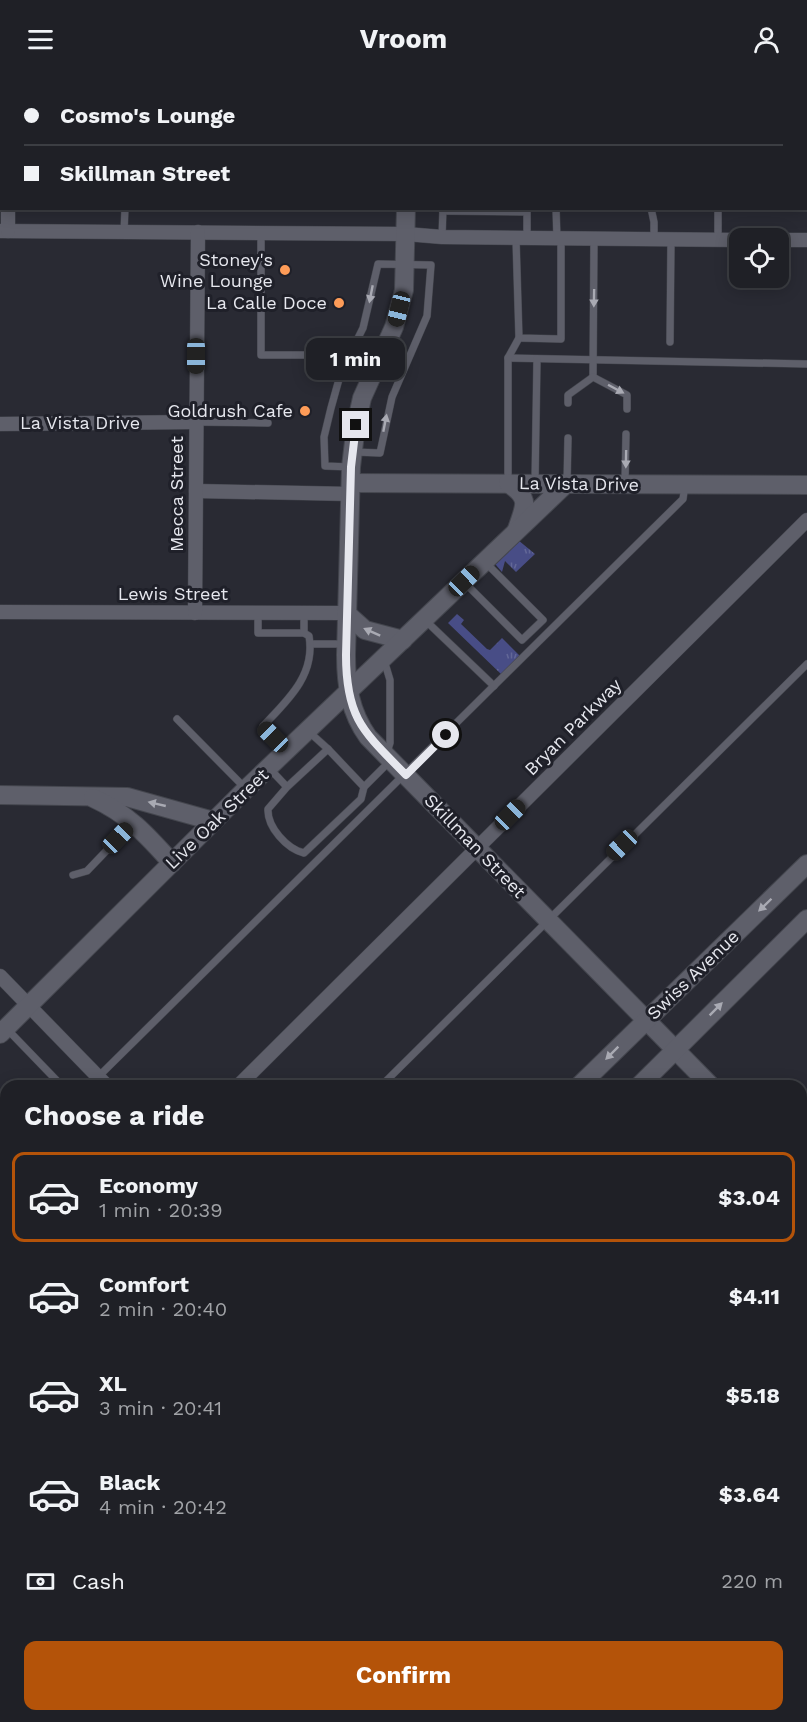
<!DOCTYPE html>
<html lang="en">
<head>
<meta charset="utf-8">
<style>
	:root { --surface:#1f2026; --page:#27282e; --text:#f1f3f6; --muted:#a1a3a7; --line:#3c3e43; --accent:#b45309 }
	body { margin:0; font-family:"Work Sans",sans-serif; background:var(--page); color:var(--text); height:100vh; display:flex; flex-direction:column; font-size:22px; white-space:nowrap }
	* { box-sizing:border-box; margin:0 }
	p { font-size:20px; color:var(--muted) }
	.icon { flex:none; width:33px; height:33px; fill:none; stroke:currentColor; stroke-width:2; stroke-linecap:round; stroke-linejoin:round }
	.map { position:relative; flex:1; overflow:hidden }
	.side { position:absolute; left:0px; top:1002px; width:807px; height:642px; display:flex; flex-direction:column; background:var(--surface); border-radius:18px 18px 0 0; box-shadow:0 3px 15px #0003,0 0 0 2px var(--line) }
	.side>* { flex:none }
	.banner { position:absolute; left:0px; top:0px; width:807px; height:132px; box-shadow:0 3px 15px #0003,0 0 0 2px var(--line); display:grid; align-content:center; height:132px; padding:0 24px; background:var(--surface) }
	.tools { position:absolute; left:729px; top:150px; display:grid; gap:12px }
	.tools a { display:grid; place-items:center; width:60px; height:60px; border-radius:12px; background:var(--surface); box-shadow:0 3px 15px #0003,0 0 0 2px var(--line); font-size:30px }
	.end { position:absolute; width:27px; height:27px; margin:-14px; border:8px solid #e6e7ee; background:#111; box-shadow:0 0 0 3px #111 }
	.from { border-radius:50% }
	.bubble { position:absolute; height:42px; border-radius:12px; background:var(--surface); box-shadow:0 3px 15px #0003,0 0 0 2px var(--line); font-size:20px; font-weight:700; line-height:42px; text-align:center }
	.car { position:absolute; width:18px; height:36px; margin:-18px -9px; border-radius:8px; box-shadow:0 0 4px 2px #0007; background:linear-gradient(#222 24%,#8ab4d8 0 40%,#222 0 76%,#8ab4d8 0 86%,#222 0) }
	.banner b { display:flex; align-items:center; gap:21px; height:57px; font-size:22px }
	.banner b+b { border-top:2px solid var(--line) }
	.banner i { width:15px; height:15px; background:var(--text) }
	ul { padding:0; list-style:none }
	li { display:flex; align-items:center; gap:18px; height:90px; margin:0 12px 9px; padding:0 12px; border:3px solid transparent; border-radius:12px }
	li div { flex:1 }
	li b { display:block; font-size:22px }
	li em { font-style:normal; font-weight:700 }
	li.on { border-color:var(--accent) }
	li>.icon { width:54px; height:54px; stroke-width:1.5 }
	h2 { padding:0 24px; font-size:27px; line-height:72px }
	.pay { display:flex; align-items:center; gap:15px; height:66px; padding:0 24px; font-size:22px }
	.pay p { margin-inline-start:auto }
	.primary-button { display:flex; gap:12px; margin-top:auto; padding:12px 24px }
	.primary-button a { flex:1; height:69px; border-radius:12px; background:var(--accent); color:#fff; font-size:24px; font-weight:700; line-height:69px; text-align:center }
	header { display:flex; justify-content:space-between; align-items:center; height:78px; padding:0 24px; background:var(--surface); font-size:27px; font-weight:700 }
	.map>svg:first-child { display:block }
	.grass { fill:url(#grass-tufts) }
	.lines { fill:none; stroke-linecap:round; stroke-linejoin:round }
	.lane-casing { stroke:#44464e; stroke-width:8 }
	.street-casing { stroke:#44464e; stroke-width:15 }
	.secondary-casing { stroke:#44464e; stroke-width:20 }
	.lane { stroke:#5e5f6a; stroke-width:7 }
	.street { stroke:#5e5f6a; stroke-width:14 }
	.secondary { stroke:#5e5f6a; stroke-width:18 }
	.oneway { fill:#a9aab3 }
	.route { stroke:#e6e7ee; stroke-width:8 }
	.poi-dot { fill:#fe9c58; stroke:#1f2029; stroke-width:2 }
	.labels { text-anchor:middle; stroke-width:6; stroke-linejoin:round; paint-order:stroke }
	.poi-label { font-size:18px; fill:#e6e7ee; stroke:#1f2029; text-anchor:end }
	.street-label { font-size:18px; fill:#e6e7ee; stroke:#1f2029 }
</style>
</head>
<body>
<header><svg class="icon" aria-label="menu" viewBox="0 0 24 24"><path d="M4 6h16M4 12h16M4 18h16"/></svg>Vroom<svg class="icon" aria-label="person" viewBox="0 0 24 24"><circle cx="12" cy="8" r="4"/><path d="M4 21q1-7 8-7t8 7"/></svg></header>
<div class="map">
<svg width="807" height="1644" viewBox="0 0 807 1644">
	<defs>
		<pattern id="grass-tufts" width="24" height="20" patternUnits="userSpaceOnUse" patternTransform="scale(1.5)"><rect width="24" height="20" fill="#484d86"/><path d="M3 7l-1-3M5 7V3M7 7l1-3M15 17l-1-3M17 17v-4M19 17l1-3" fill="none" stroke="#626797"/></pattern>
	</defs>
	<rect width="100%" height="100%" fill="#292a33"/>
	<!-- grass -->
	<g class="grass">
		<path d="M518 462 535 476 516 494 505 483 502 494 496 487V481Z"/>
		<path d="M457 536 464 542 461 546 487 571 490 572 502 560 520 578 501 596 448 545Z"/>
	</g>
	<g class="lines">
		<!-- lane casing -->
		<g class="lane-casing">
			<g id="lane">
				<path d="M806 33H807"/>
				<path d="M0 60 2 59"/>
				<path d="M556 130 557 161"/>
				<path d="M651 130 654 144V162"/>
				<path d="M718 130V162"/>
				<path d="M443 133 527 134V161"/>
				<path d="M124 154 125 130"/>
				<path d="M261 154V277H351L376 288"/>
				<path d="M442 159 443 130"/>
				<path d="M516 161 519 260 561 261V161"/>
				<path d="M670 264 671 162"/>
				<path d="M508 280 807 286"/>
				<path d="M593 299 594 162"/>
				<path d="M593 299 627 317V331"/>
				<path d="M568 325V317L593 299"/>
				<path d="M196 344 268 345"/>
				<path d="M351 389 325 388 324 359 331 330 341 294 363 250 378 186 431 187 427 238 392 319 380 375 355 374"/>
				<path d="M625 404 626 356"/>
				<path d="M508 405V280L519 260"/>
				<path d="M535 405 537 281"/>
				<path d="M567 405 568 360"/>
				<path d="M465 505 522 562 543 542 486 485"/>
				<path d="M258 535V555H304"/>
				<path d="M426 543 494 608"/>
				<path d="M311 566H346"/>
				<path d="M384 582 390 602V665L387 674"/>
				<path d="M177 641 246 711"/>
				<path d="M308 653 328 671"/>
				<path d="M285 670 263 648C287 623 316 597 309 558L304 555V535"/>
				<path d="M269 690 287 709 328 671 364 709 361 721 304 775C287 771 267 749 268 731L287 709"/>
				<path d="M364 709 390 683"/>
				<path d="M73 797 87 793 132 746"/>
				<path d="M6 950 62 1008"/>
				<path d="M98 999 683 421 685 407"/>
				<path d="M381 1008 807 586"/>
				<path d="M801 1290 807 1284"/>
				<path d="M0 1380 6 1375"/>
				<path d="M801 1525 807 1518"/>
				<path d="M801 1554 807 1560"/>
				<path d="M415 1638 421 1644"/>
				<path d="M240 1644 246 1638"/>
				<path d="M680 1644 685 1638"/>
			</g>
		</g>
		<!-- street casing -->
		<g class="street-casing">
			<g id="street">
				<path d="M9 2V0"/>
				<path d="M0 153 406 156 442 159 740 162"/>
				<path d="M8 153V130"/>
				<path d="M778 162H807"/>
				<path d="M0 346 196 344"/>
				<path d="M196 413 351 416"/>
				<path d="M0 534 346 535"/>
				<path d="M195 535 198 154"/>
				<path d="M0 898 107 1008"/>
				<path d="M238 1008 807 442"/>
				<path d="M0 1247 6 1241"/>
				<path d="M801 1391 807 1397"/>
				<path d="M728 1638 734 1644"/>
			</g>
		</g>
		<!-- secondary casing -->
		<g class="secondary-casing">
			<g id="secondary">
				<path d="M407 2V0"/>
				<path d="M406 130 404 212 394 249 362 320 356 347 351 389 346 577C346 607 350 634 368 659L711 1008"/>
				<path d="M351 405 807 407"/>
				<path d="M508 405C531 421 525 427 517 451"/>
				<path d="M346 535 365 552 403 562"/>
				<path d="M0 717 127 719 213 743"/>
				<path d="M93 720C128 736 146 756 172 785"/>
				<path d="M0 956 246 711 567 405"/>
				<path d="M579 1008 807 786"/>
				<path d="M639 1008 807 841"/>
				<path d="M801 1099 807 1105"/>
				<path d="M801 1338 807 1332"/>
				<path d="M0 1509 6 1515"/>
				<path d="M0 1581 6 1575"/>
				<path d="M0 1636 6 1630"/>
				<path d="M126 1638 132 1644"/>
				<path d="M490 1644 496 1638"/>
			</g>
		</g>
		<!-- lane -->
		<use href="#lane" class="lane"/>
		<!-- street -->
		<use href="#street" class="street"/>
		<!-- secondary -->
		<use href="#secondary" class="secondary"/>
	</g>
	<!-- one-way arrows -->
	<defs><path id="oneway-solid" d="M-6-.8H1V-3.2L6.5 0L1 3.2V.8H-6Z" transform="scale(1.5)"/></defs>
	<g class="oneway">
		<use href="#oneway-solid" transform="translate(371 216) rotate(101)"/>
		<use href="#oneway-solid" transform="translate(594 220) rotate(91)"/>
		<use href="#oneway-solid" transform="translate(616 311) rotate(28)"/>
		<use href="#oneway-solid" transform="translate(385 345) rotate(-79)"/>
		<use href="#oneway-solid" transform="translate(626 381) rotate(91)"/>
		<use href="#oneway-solid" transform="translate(372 554) rotate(-156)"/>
		<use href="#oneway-solid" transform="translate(157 726) rotate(-167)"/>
		<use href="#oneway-solid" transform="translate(765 827) rotate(136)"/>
		<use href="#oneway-solid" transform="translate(716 931) rotate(-45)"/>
		<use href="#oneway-solid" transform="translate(612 975) rotate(135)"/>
	</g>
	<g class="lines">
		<!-- route -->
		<path class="route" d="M356 347 351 389 346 577C346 641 364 654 406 697L446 657"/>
	</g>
	<!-- markers -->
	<g class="poi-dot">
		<circle cx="285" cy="192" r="6"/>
		<circle cx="339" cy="225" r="6"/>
		<circle cx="305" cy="333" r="6"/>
	</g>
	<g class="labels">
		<!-- poi labels -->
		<g class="poi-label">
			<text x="273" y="188">Stoney's<tspan x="273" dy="21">Wine Lounge</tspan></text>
			<text x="327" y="231">La Calle Doce</text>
			<text x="293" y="339">Goldrush Cafe</text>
		</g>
		<!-- street labels -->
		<g class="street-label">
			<text x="80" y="351">La Vista Drive</text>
			<text transform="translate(579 406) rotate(1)" y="6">La Vista Drive</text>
			<text transform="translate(177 416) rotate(-90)" y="6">Mecca Street</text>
			<text x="173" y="522">Lewis Street</text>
			<text transform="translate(573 649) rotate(-45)" y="6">Bryan Parkway</text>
			<text transform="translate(217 741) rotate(-44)" y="6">Live Oak Street</text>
			<text transform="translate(475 768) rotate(46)" y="6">Skillman Street</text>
			<text transform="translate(693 897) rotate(-44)" y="6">Swiss Avenue</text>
		</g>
	</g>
</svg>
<div class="tools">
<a><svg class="icon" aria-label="locate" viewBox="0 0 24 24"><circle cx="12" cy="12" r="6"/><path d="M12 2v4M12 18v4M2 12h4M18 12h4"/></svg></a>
</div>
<i class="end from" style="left:446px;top:657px"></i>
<i class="end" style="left:356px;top:347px"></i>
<div class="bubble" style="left:306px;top:260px;width:99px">1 min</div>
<i class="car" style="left:399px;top:231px;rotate:194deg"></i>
<i class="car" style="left:196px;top:278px;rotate:180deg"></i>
<i class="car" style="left:464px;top:503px;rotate:46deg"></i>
<i class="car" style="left:273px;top:659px;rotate:315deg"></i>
<i class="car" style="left:510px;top:737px;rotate:45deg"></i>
<i class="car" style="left:118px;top:760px;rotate:44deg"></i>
<i class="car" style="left:622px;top:767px;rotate:226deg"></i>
<div class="banner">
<b><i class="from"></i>Cosmo's Lounge</b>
<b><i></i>Skillman Street</b>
</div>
<section class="side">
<h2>Choose a ride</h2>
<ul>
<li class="on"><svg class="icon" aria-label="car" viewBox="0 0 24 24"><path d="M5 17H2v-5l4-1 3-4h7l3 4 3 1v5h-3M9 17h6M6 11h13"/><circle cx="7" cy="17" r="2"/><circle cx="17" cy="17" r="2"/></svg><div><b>Economy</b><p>1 min · 20:39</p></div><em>$3.04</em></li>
<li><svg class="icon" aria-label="car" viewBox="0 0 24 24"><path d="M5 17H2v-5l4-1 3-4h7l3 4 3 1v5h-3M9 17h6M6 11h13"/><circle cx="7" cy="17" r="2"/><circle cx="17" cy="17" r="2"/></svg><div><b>Comfort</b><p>2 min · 20:40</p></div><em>$4.11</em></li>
<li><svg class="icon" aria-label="car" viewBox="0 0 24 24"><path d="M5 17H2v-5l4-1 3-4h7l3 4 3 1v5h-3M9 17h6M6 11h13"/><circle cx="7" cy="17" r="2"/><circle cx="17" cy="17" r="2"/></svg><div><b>XL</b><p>3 min · 20:41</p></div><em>$5.18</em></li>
<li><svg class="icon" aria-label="car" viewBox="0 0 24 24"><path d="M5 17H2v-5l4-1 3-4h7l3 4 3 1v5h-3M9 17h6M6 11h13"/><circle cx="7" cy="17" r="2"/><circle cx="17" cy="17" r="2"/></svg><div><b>Black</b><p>4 min · 20:42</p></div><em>$3.64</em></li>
</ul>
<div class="pay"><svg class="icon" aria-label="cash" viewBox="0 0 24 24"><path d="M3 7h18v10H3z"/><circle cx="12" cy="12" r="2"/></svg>Cash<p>220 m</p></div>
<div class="primary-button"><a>Confirm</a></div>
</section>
</div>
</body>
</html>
